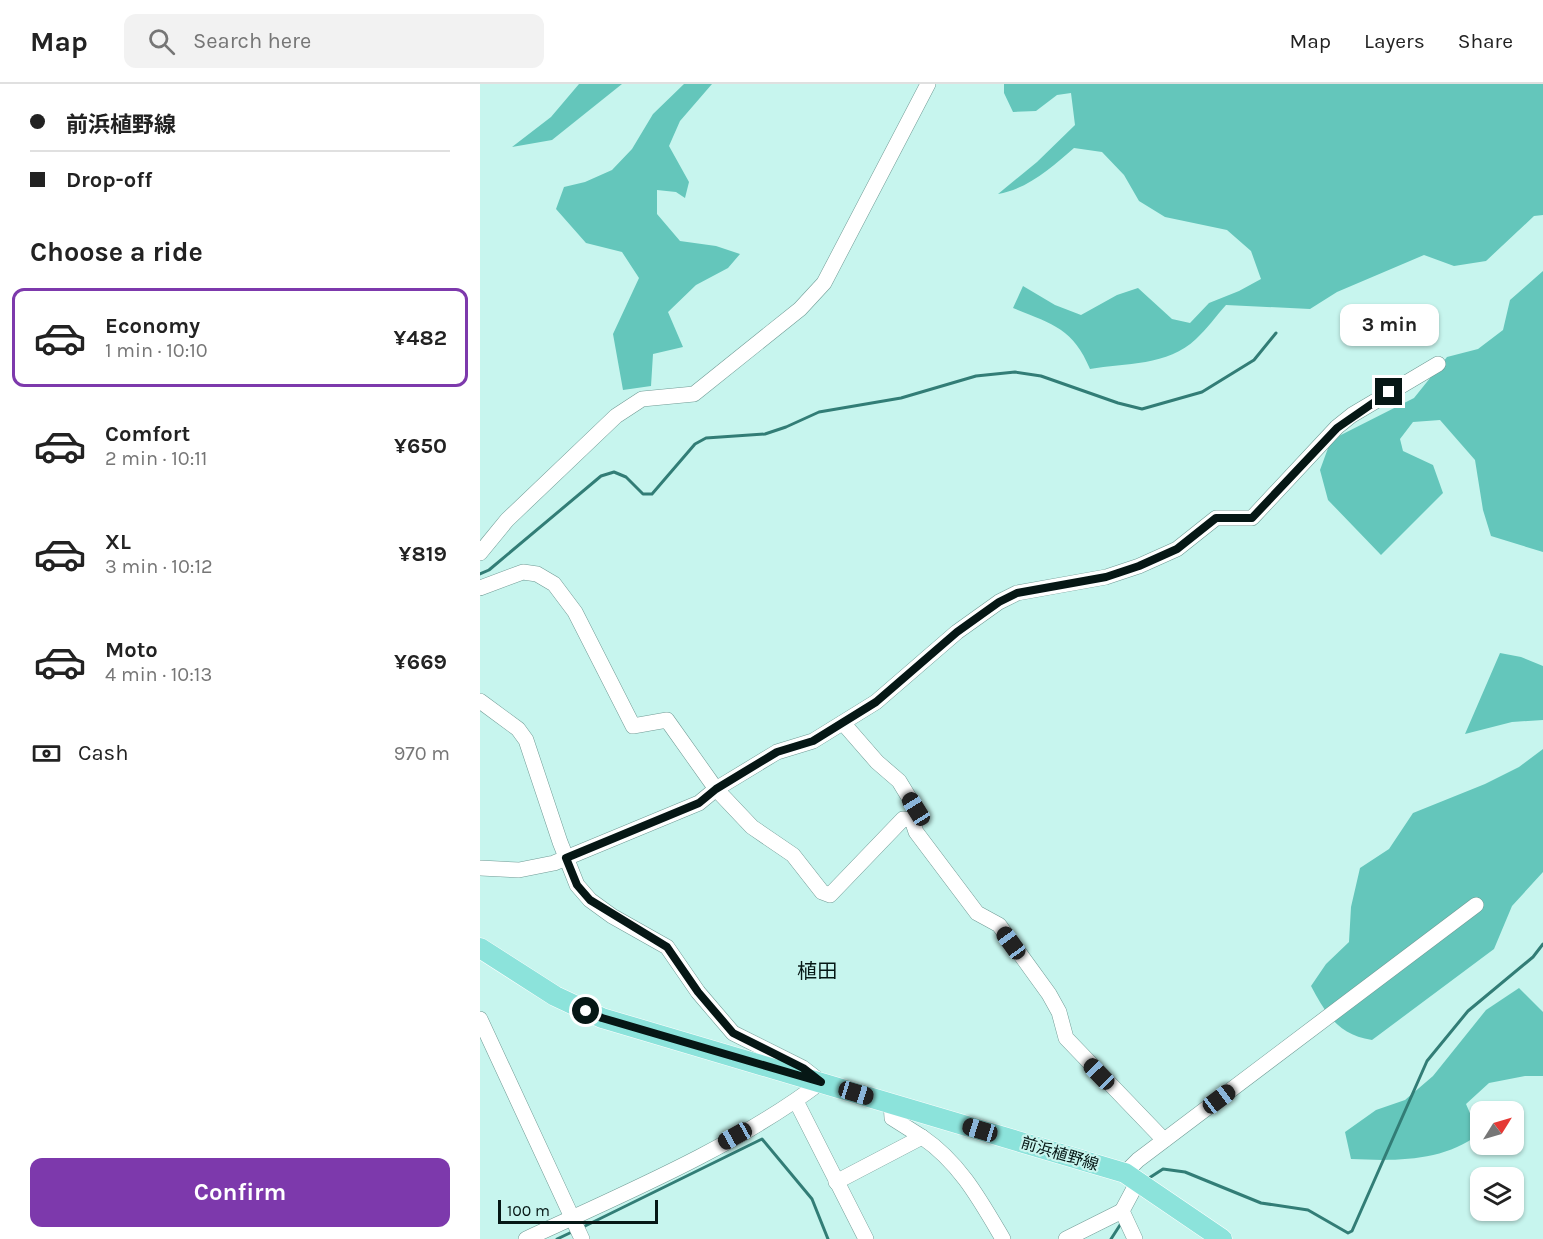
<!DOCTYPE html>
<html lang="en">
<head>
<meta charset="utf-8">
<style>
	:root { --surface:#fff; --page:#f2f2f2; --text:#222; --muted:#767676; --line:#e0e0e0; --accent:#7d39ac }
	body { margin:0; font-family:Karla,"Noto Sans JP",sans-serif; background:var(--page); color:var(--text); height:100vh; display:flex; flex-direction:column; font-size:22px; white-space:nowrap }
	* { box-sizing:border-box; margin:0 }
	p { font-size:20px; color:var(--muted) }
	.icon { flex:none; width:33px; height:33px; fill:none; stroke:currentColor; stroke-width:2; stroke-linecap:round; stroke-linejoin:round }
	.map { position:relative; flex:1; overflow:hidden }
	.details { display:flex; flex-direction:column; background:var(--surface); width:480px }
	.details>* { flex:none }
	.top-card { display:grid; align-content:center; height:132px; padding:0 30px; background:var(--surface) }
	.needle { width:39px; rotate:53deg }
	.fabs { position:absolute; left:990px; top:1017px; display:grid; gap:12px }
	.fabs a { display:grid; place-items:center; width:54px; height:54px; border-radius:12px; background:var(--surface); box-shadow:0 2px 4px #0004; font-size:30px }
	.scale { position:absolute; left:18px; bottom:15px; width:160px; box-sizing:border-box; padding-left:6px; border:3px solid #061715; border-top:0; font-size:16px; line-height:21px; white-space:nowrap; color:#061715; -webkit-text-stroke:4px #c7f5ee; paint-order:stroke }
	.end { position:absolute; width:27px; height:27px; margin:-14px; border:8px solid #061715; background:#fff; box-shadow:0 0 0 3px #fff }
	.from { border-radius:50% }
	.bubble { position:absolute; height:42px; border-radius:12px; background:var(--surface); box-shadow:0 2px 4px #0004; font-size:20px; font-weight:700; line-height:42px; text-align:center }
	.car { position:absolute; width:18px; height:36px; margin:-18px -9px; border-radius:8px; box-shadow:0 0 4px 2px #0007; background:linear-gradient(#222 24%,#8ab4d8 0 40%,#222 0 76%,#8ab4d8 0 86%,#222 0) }
	.top-card b { display:flex; align-items:center; gap:21px; height:57px; font-size:22px }
	.top-card b+b { border-top:2px solid var(--line) }
	.top-card i { width:15px; height:15px; background:var(--text) }
	ul { padding:0; list-style:none }
	li { display:flex; align-items:center; gap:18px; height:99px; margin:0 12px 9px; padding:0 18px; border:3px solid transparent; border-radius:12px }
	li div { flex:1 }
	li b { display:block; font-size:22px }
	li em { font-style:normal; font-weight:700 }
	li.selected { border-color:var(--accent) }
	li>.icon { width:54px; height:54px; stroke-width:1.5 }
	h2 { padding:0 30px; font-size:27px; line-height:72px }
	.pay { display:flex; align-items:center; gap:15px; height:66px; padding:0 30px; font-size:22px }
	.pay p { margin-inline-start:auto }
	.button { display:flex; gap:12px; margin-top:auto; padding:12px 30px }
	.button a { flex:1; height:69px; border-radius:12px; background:var(--accent); color:#fff; font-size:24px; font-weight:700; line-height:69px; text-align:center }
	header { display:flex; align-items:center; gap:36px; box-sizing:border-box; height:84px; padding:0 30px; background:var(--surface); border-bottom:2px solid var(--line) }
	header strong { font-size:28px }
	nav { display:flex; gap:33px; margin-inline-start:auto; font-size:21px }
	.search { width:420px; height:54px; background:var(--page); display:flex; align-items:center; gap:15px; box-sizing:border-box; padding:0 21px; border-radius:12px; color:var(--muted); font-size:22px }
	main { display:flex; flex:1; min-height:0 }
	.map>svg:first-child { display:block }
	.forest { fill:#64c6bb }
	.lines { fill:none; stroke-linecap:round; stroke-linejoin:round }
	.stream { stroke:#327d76; stroke-width:3 }
	.minor-casing { stroke:#709b95; stroke-width:16 }
	.major-casing { stroke:#fff; stroke-width:21 }
	.minor { stroke:#fff; stroke-width:15 }
	.major { stroke:#8ce3db; stroke-width:20 }
	.route { stroke:#061715; stroke-width:8 }
	.labels { text-anchor:middle; stroke-width:4.5; stroke-linejoin:round; paint-order:stroke }
	.street-label { font-size:16px; fill:#061715; stroke:#c7f5ee }
	.quarter-label { font-size:20px; fill:#061715; stroke:#c7f5ee }
</style>
</head>
<body>
<header>
<strong>Map</strong>
<div class="search"><svg class="icon" aria-label="search" viewBox="0 0 24 24"><circle cx="10" cy="10" r="6"/><path d="M15 15l6 6"/></svg>Search here</div>
<nav><a>Map</a><a>Layers</a><a>Share</a></nav>
</header>
<main>
<section class="details">
<div class="top-card">
<b><i class="from"></i>前浜植野線</b>
<b><i></i>Drop-off</b>
</div>
<h2>Choose a ride</h2>
<ul>
<li class="selected"><svg class="icon" aria-label="car" viewBox="0 0 24 24"><path d="M5 17H2v-5l4-1 3-4h7l3 4 3 1v5h-3M9 17h6M6 11h13"/><circle cx="7" cy="17" r="2"/><circle cx="17" cy="17" r="2"/></svg><div><b>Economy</b><p>1 min · 10:10</p></div><em>¥482</em></li>
<li><svg class="icon" aria-label="car" viewBox="0 0 24 24"><path d="M5 17H2v-5l4-1 3-4h7l3 4 3 1v5h-3M9 17h6M6 11h13"/><circle cx="7" cy="17" r="2"/><circle cx="17" cy="17" r="2"/></svg><div><b>Comfort</b><p>2 min · 10:11</p></div><em>¥650</em></li>
<li><svg class="icon" aria-label="car" viewBox="0 0 24 24"><path d="M5 17H2v-5l4-1 3-4h7l3 4 3 1v5h-3M9 17h6M6 11h13"/><circle cx="7" cy="17" r="2"/><circle cx="17" cy="17" r="2"/></svg><div><b>XL</b><p>3 min · 10:12</p></div><em>¥819</em></li>
<li><svg class="icon" aria-label="car" viewBox="0 0 24 24"><path d="M5 17H2v-5l4-1 3-4h7l3 4 3 1v5h-3M9 17h6M6 11h13"/><circle cx="7" cy="17" r="2"/><circle cx="17" cy="17" r="2"/></svg><div><b>Moto</b><p>4 min · 10:13</p></div><em>¥669</em></li>
</ul>
<div class="pay"><svg class="icon" aria-label="cash" viewBox="0 0 24 24"><path d="M3 7h18v10H3z"/><circle cx="12" cy="12" r="2"/></svg>Cash<p>970 m</p></div>
<div class="button"><a>Confirm</a></div>
</section>
<div class="map">
<svg width="1063" height="1155" viewBox="0 0 1063 1155">
	<rect width="100%" height="100%" fill="#c7f5ee"/>
	<!-- forest -->
	<g class="forest">
		<path d="M99 0H142L72 56 32 63 71 33Z"/>
		<path d="M204 0H232L200 37 189 62 209 98 205 114 196 108 177 106V130L200 157 236 162 260 170 248 184 216 201 188 228 203 263 173 270 171 302 143 306 133 250 159 194 142 168 106 159 76 125 84 103 105 98 132 86 152 65 173 30Z"/>
		<path d="M524 0H1063V131L1054 132 1006 177 974 182 944 171 857 208 830 225 746 221C736 232 727 245 716 255 688 282 645 279 610 285 593 244 572 240 533 224L543 202 575 221 601 231 637 211 658 204 692 235 710 239 729 219 759 207 781 195 771 167 747 146 685 133 659 117 644 91 622 68 594 64C572 83 548 105 518 110L557 78 595 41 591 9 577 11 556 27 533 28 524 9Z"/>
		<path d="M1063 187V468L1011 452 1003 426 995 376 960 336 933 338 920 355 923 367 953 381 963 409 901 471 848 416 840 386 851 356 934 314 967 273 998 265 1023 246 1030 216Z"/>
		<path d="M1020 569 1041 573 1063 582V636L1032 638 985 650Z"/>
		<path d="M1063 665V788L1032 822 1014 865 892 956C858 951 846 930 831 902L846 880 869 858 871 823 880 784 909 765 933 729 1005 700 1039 683Z"/>
		<path d="M1039 904 1063 928V992H1045L1009 999 986 1020 999 1050C963 1078 915 1077 871 1075L865 1048 896 1026 925 1016 953 992 1006 926Z"/>
	</g>
	<g class="lines">
		<!-- stream -->
		<g class="stream">
			<path d="M0 490 9 486 121 392 134 388 146 393 163 410H172L215 360 226 354 285 350 306 343 339 328 421 314 496 292 535 288 561 292 638 319 662 325 722 308 774 276 796 249"/>
			<path d="M666 1096 683 1085 705 1088 781 1119 828 1126 868 1149 872 1147 947 977 988 927 1053 873 1063 860"/>
			<path d="M103 1143 282 1055 332 1115 348 1155"/>
			<path d="M77 1155 94 1147"/>
			<path d="M631 1155 642 1138"/>
		</g>
		<!-- minor casing -->
		<g class="minor-casing">
			<g id="minor">
				<path d="M0 469 27 436 136 332 162 315 214 310 320 225 344 199 448 0"/>
				<path d="M0 504 43 488 57 490 74 500 95 528 153 642 187 636 236 705 272 743 313 771 342 808 350 811 423 735 432 736"/>
				<path d="M0 617 38 645 46 656 80 758 97 801 110 816 132 832 187 863 218 908 253 949 323 984 341 998C257 1062 143 1110 46 1155"/>
				<path d="M363 639 397 678 419 697 436 725 432 736 436 748 497 829 519 841 569 910 579 928 586 954 684 1056"/>
				<path d="M0 784 39 786 74 779 219 719 236 705 297 668 333 657 396 618 477 548 519 518 537 509 626 493 659 482 697 465 736 434H772L857 343 872 331 958 280"/>
				<path d="M0 935 102 1155"/>
				<path d="M316 1017 386 1155"/>
				<path d="M442 1053C480 1079 500 1116 523 1155"/>
				<path d="M645 1089 658 1076 996 821"/>
				<path d="M356 1098 442 1053 412 1034 411 1019"/>
				<path d="M586 1155 642 1127"/>
				<path d="M655 1155 642 1127 658 1097"/>
			</g>
		</g>
		<!-- major casing -->
		<g class="major-casing">
			<path id="major" d="M0 864 75 912 122 934 645 1089 742 1155"/>
		</g>
		<!-- minor -->
		<use href="#minor" class="minor"/>
		<!-- major -->
		<use href="#major" class="major"/>
	</g>
	<g class="lines">
		<!-- route -->
		<path class="route" d="M106 927 122 934 341 998 323 984 253 949 218 908 187 863 110 816 97 801 86 774 219 719 236 705 297 668 333 657 396 618 477 548 519 518 537 509 626 493 659 482 697 465 736 434H772L857 344 909 308"/>
	</g>
	<g class="labels">
		<!-- street labels -->
		<g class="street-label">
			<text transform="translate(580 1069) rotate(17)" y="6">前浜植野線</text>
		</g>
		<!-- quarter labels -->
		<g class="quarter-label">
			<text x="337" y="894">植田</text>
		</g>
	</g>
</svg>
<div class="fabs">
<a><svg class="needle" viewBox="-14 -14 28 28"><path d="M0-13l5 13h-10z" fill="#e53935"/><path d="M0 13l5-13h-10z" fill="#767676"/></svg></a>
<a><svg class="icon" aria-label="layers" viewBox="0 0 24 24"><path d="M12 4l9 5-9 5-9-5zM3 14l9 5 9-5"/></svg></a>
</div>
<div class="scale">100 m</div>
<i class="end from" style="left:106px;top:927px"></i>
<i class="end" style="left:909px;top:308px"></i>
<div class="bubble" style="left:860px;top:220px;width:99px">3 min</div>
<i class="car" style="left:436px;top:725px;rotate:328deg"></i>
<i class="car" style="left:531px;top:859px;rotate:324deg"></i>
<i class="car" style="left:619px;top:990px;rotate:316deg"></i>
<i class="car" style="left:376px;top:1009px;rotate:107deg"></i>
<i class="car" style="left:739px;top:1015px;rotate:53deg"></i>
<i class="car" style="left:500px;top:1046px;rotate:287deg"></i>
<i class="car" style="left:255px;top:1052px;rotate:241deg"></i>
</div>
</main>
</body>
</html>
